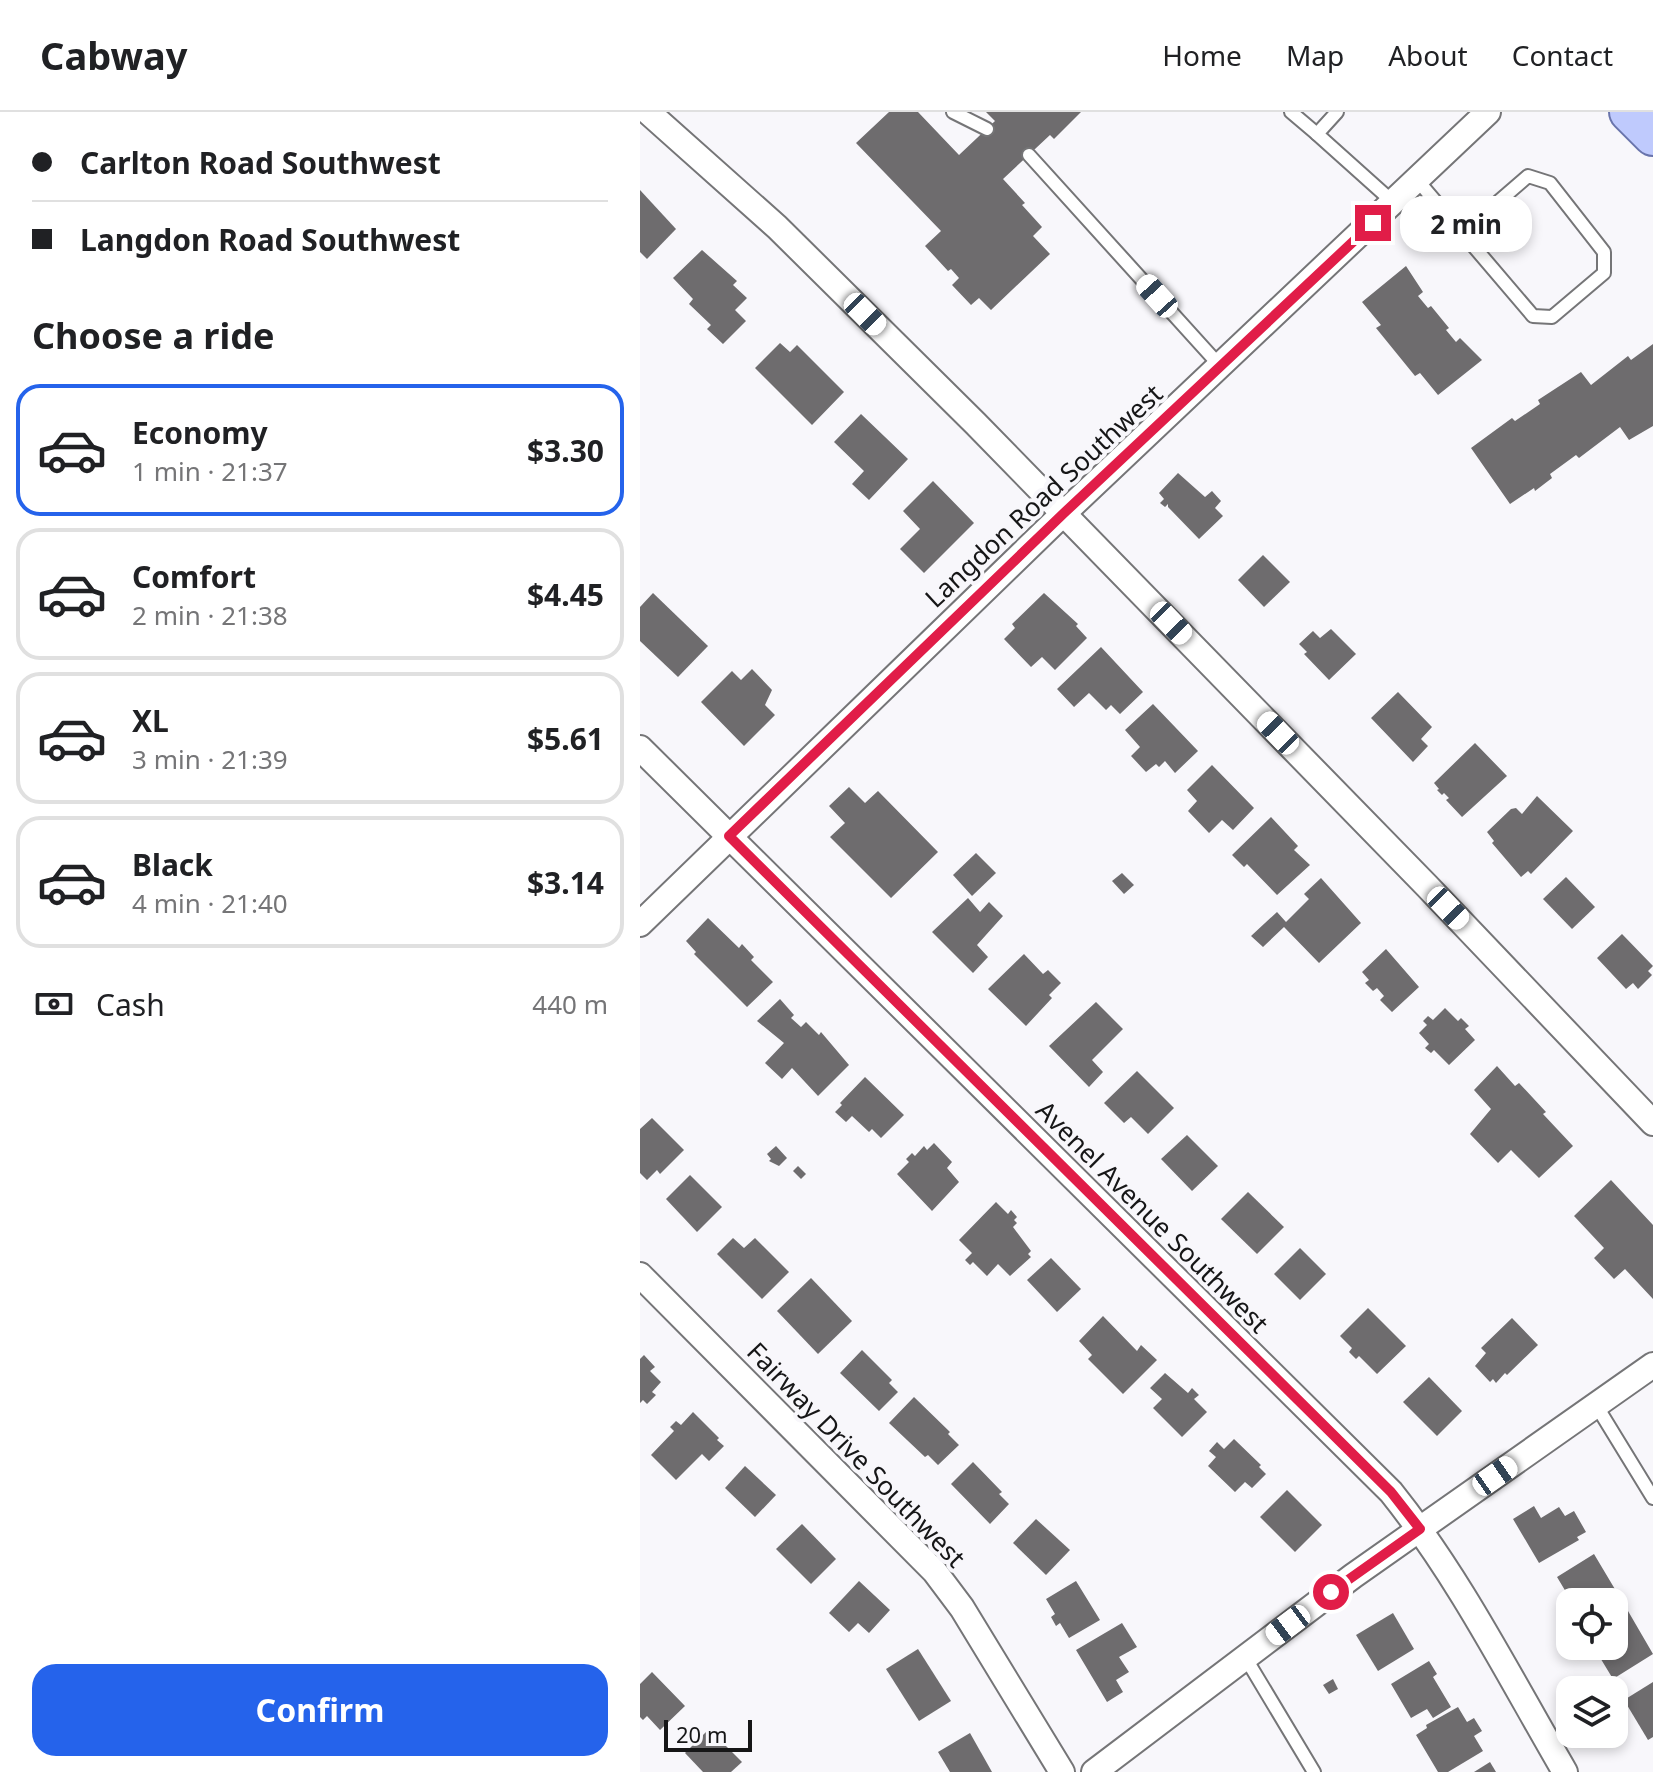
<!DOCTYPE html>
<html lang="en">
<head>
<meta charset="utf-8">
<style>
	:root { --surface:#fff; --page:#f2f2f2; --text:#202124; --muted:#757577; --line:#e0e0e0; --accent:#2563eb }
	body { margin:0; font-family:"Noto Sans",sans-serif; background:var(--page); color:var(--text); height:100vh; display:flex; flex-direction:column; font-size:30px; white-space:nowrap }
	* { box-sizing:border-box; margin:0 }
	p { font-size:26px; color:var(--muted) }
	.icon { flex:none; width:44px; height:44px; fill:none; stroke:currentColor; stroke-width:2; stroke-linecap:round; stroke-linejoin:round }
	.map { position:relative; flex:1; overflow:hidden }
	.details { display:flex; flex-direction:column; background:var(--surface); width:640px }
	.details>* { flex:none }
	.banner { display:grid; align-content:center; height:176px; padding:0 32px; background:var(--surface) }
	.fabs { position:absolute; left:916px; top:1476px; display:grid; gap:16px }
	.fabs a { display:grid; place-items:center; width:72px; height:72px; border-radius:16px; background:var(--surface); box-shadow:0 4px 12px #0003; font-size:40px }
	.scale { position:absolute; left:24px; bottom:20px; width:88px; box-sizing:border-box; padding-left:8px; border:4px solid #161617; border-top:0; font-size:22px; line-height:28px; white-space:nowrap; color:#161617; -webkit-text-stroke:6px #f8f7fb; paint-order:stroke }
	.end { position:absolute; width:36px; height:36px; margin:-18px; border:10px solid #e11d48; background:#fff; box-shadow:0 0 0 4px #fff }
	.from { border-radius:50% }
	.bubble { position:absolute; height:56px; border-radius:24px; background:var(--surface); box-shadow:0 4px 12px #0003; font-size:26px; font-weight:700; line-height:56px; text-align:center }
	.car { position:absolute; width:24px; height:48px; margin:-24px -12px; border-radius:10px; box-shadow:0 0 6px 2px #0007; background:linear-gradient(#fff 24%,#345 0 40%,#fff 0 76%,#345 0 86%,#fff 0) }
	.banner b { display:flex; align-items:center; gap:28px; height:76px; font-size:30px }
	.banner b+b { border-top:2px solid var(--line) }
	.banner i { width:20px; height:20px; background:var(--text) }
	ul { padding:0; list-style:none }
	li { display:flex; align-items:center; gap:24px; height:132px; margin:0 16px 12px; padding:0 16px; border:4px solid var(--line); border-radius:24px }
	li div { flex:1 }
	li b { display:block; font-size:30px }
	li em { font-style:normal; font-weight:700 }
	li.selected { border-color:var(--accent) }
	li>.icon { width:72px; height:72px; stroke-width:1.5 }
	h2 { padding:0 32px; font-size:36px; line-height:96px }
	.pay { display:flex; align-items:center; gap:20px; height:88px; padding:0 32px; font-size:30px }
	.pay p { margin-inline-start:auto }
	.cta { display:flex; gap:16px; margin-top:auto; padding:16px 32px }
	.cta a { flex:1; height:92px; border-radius:24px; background:var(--accent); color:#fff; font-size:32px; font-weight:700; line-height:92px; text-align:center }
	header { display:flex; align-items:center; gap:48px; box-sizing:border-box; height:112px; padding:0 40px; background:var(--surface); border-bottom:2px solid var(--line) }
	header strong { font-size:38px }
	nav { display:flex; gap:44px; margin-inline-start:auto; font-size:28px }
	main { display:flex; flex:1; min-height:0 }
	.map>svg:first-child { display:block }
	.building { fill:#6e6c6e }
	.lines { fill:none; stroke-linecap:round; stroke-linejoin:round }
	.service-casing { stroke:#757577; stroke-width:16 }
	.minor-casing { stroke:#757577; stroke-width:28 }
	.primary-casing { stroke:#6974ac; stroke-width:42 }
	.service { stroke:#fff; stroke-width:12 }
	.minor { stroke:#fff; stroke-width:24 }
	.primary { stroke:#bfcafd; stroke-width:38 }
	.route { stroke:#e11d48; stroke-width:10 }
	.labels { text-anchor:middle; stroke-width:8; stroke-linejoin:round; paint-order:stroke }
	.street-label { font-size:26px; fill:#161617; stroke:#f8f7fb }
</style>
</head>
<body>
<header>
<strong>Cabway</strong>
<nav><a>Home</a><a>Map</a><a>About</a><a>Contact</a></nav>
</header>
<main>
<section class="details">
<div class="banner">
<b><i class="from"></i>Carlton Road Southwest</b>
<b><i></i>Langdon Road Southwest</b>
</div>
<h2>Choose a ride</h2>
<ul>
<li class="selected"><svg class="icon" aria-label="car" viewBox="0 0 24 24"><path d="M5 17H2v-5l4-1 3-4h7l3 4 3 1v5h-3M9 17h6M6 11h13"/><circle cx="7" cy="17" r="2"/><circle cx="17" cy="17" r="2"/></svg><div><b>Economy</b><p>1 min · 21:37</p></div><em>$3.30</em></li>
<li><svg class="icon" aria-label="car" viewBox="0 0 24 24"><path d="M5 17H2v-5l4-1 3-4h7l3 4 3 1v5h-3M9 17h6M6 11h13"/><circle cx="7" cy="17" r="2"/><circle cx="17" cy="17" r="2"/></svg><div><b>Comfort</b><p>2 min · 21:38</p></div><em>$4.45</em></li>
<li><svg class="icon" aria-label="car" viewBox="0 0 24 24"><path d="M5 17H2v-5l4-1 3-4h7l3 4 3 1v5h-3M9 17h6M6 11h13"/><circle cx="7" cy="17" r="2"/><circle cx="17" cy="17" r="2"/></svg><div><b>XL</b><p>3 min · 21:39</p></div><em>$5.61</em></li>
<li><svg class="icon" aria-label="car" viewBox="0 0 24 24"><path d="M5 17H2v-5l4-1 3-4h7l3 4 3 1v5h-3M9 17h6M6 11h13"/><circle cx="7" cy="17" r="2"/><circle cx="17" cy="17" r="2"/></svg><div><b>Black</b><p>4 min · 21:40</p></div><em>$3.14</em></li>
</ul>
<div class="pay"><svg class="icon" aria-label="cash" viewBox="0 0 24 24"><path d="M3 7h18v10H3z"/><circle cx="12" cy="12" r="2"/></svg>Cash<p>440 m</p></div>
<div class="cta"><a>Confirm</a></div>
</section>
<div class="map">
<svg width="1013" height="1660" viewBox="0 0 1013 1660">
	<rect width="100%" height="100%" fill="#f8f7fb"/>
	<!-- building -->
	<g class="building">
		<path d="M249 0H278L319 43 355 9 346 0H441L414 27 410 23 363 67 385 91 382 93 402 115 393 124 410 142 351 198 339 186 331 193 312 173 319 166 311 157 308 159 285 134 301 119 216 31Z"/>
		<path d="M0 78 36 117 7 147 0 140Z"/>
		<path d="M62 138 97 169 93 173 107 186 95 198 106 209 83 232 67 217 71 213 49 192 53 187 33 166Z"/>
		<path d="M766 154 783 180 778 184 788 196 791 194 809 216 806 218 816 230 820 226 842 248 798 283 780 261 775 264 736 216 741 213 722 190Z"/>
		<path d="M140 231 150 240 157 233 204 280 172 313 115 256Z"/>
		<path d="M1013 232V314L989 328 980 315 939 346 936 343 910 362 912 366 895 379 894 376 870 392 831 336 872 306 875 309 900 292 898 288 941 260 951 273 988 244 991 248Z"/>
		<path d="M221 302 268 347 229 388 212 372 224 359 194 330Z"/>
		<path d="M538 361 565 385 572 379 581 389 575 396 583 404 559 427 528 395V392L525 395 520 391 524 387 519 381Z"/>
		<path d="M293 369 334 411 284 461 260 437 280 417 263 399Z"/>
		<path d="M623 443 650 470 624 495 598 468Z"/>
		<path d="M13 481 68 534 38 565 0 529V495Z"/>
		<path d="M404 481 438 512 436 514 447 526 415 558 402 545 391 555 364 527 375 516 372 512Z"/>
		<path d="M691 517 716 542 689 568 664 542 667 540 659 532 673 519 680 526Z"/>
		<path d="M461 535 503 580 480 602 471 593 466 598 449 581 434 595 417 577Z"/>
		<path d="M112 557 132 578 125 593 135 603 104 634 61 590 92 559 101 568Z"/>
		<path d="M758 580 792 615 781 627 788 634 773 650 731 606Z"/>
		<path d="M513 592 558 639 535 661 525 649 519 655 516 652 506 660 491 644 500 635 485 618Z"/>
		<path d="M835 631 867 664 822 705 806 688 809 686 804 681 802 683 797 678 799 677 794 671Z"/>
		<path d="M572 653 614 696 593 718 582 708 569 721 548 699 557 689 547 678Z"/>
		<path d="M209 675 225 691 238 679 298 740 251 786 190 725 205 711 189 694Z"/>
		<path d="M897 684 933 719 891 762 888 759 881 765 852 731 854 729 847 720 871 697 876 696 882 702Z"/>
		<path d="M631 705 658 734 654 738 670 753 637 783 607 752 604 755 592 743Z"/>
		<path d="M336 741 356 761 332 784 313 763Z"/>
		<path d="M482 761 494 773 484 782 472 769Z"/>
		<path d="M926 765 955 795 932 817 903 787Z"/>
		<path d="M681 766 721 811 679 851 644 815 623 835 611 824 637 800 646 810 669 787 664 782Z"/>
		<path d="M328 786 340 800 349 790 363 804 337 833 348 845 333 861 292 820Z"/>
		<path d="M68 806 99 836 102 832 114 845 111 848 133 870 107 895 54 842 56 840 46 829Z"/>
		<path d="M982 822 1013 854 1008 859 1012 863 998 877 993 871 986 877 957 846Z"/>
		<path d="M746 837 779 875 752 900 740 888 744 884 737 876 733 879 725 871 729 868 722 860Z"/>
		<path d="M384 842 403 862 408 858 421 871 409 883 412 886 386 914 348 877Z"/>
		<path d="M140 887 154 903 151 906 161 915 166 910 179 923 181 920 209 953 178 984 152 956 142 967 125 951 144 931 117 909Z"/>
		<path d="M456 890 483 917 452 948 463 960 449 975 409 934Z"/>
		<path d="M805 896 818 909 821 906 829 914 825 917 835 928 809 953 794 938 791 941 785 936 789 932 779 921 787 913 783 909 788 904 793 908Z"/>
		<path d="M857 954 875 974 879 971 906 1000 903 1002 933 1034 899 1066 871 1038 858 1051 830 1022 851 997 834 978Z"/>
		<path d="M497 959 534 996 508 1022 491 1005 484 1011 464 991Z"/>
		<path d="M225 965 264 1003 241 1026 232 1017 229 1020 212 1004 206 1010 195 1000 202 993 200 991Z"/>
		<path d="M12 1006 44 1038 20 1062 17 1058 7 1068 0 1061V1017Z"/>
		<path d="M547 1023 578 1054 552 1079 521 1047Z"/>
		<path d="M294 1031 312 1050 307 1056 319 1070 292 1099 257 1062 269 1050 266 1047 272 1041 275 1044 284 1034 287 1038Z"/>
		<path d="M136 1034 147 1046 139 1054 129 1049 131 1047 127 1042Z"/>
		<path d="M158 1054 166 1062 161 1067 153 1059Z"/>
		<path d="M50 1063 82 1095 57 1120 26 1087Z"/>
		<path d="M971 1068 1013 1113V1187L985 1157 974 1167 954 1146 964 1136 934 1104Z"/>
		<path d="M608 1080 644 1115 617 1142 581 1107Z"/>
		<path d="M356 1090 368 1102 371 1098 377 1105 374 1108 377 1111 373 1115 391 1139 388 1142 391 1145 370 1164 358 1152 347 1164 333 1150 330 1153 325 1148 332 1141 319 1128Z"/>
		<path d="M93 1126 104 1136 115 1126 149 1160 122 1187 77 1142Z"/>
		<path d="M660 1136 686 1162 660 1188 634 1162Z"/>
		<path d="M411 1146 441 1177 417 1200 387 1168Z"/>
		<path d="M171 1166 212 1209 178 1242 137 1199Z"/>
		<path d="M728 1196 766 1234 737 1262 719 1244 716 1247 709 1240 712 1236 700 1224Z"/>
		<path d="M463 1204 497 1239 501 1233 517 1248 483 1282 448 1247 452 1243 439 1229Z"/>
		<path d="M872 1206 898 1233 867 1263 865 1261 856 1271 853 1267 850 1270 835 1254 846 1241 841 1236Z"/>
		<path d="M222 1238 252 1268 249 1271 258 1280 239 1299 200 1261Z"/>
		<path d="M4 1243 15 1255 10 1259 21 1270 12 1280 16 1283 7 1292 3 1288 0 1291V1247Z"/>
		<path d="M525 1261 548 1281 552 1276 559 1283 554 1287 567 1300 542 1325 513 1296 522 1287 510 1276Z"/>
		<path d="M789 1265 822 1299 797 1324 763 1290Z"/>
		<path d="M274 1285 310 1320 308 1322 319 1333 298 1353 288 1343 285 1345 249 1311Z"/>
		<path d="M53 1300 79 1326 77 1328 84 1334 69 1349 62 1342 36 1368 11 1343 34 1319 30 1315 36 1309 41 1313Z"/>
		<path d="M594 1327 621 1353 619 1355 626 1362 612 1376 605 1370 595 1380 568 1354 576 1345 569 1339 577 1330 584 1337Z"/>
		<path d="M333 1350 362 1380 359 1382 369 1392 350 1412 311 1372Z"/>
		<path d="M105 1354 136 1383 115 1405 85 1376Z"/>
		<path d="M647 1378 682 1413 655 1440 620 1405Z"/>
		<path d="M894 1394 901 1406 919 1395 925 1404 934 1399 946 1420 937 1425 939 1428 899 1451 873 1407Z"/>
		<path d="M396 1407 430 1438 406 1463 373 1431Z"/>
		<path d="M162 1412 196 1447 171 1472 136 1437Z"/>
		<path d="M954 1442 982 1489 974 1494V1490H932L917 1465Z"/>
		<path d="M219 1469 250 1498 229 1521 218 1511 209 1520 189 1501Z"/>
		<path d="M436 1469 460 1508 429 1526 420 1511 416 1514 411 1505 415 1502 406 1487Z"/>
		<path d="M988 1499 1013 1542 973 1567 953 1534H974V1507Z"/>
		<path d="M753 1501 774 1537 738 1559 716 1523Z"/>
		<path d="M482 1511 497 1535 479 1545 489 1560 476 1568 483 1580 467 1590 436 1538Z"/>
		<path d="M278 1537 311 1589 279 1609 246 1557Z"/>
		<path d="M789 1549 797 1562 793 1565 811 1595 793 1606 787 1597 771 1606 751 1572Z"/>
		<path d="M12 1560 45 1594 20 1618 7 1604 3 1608 0 1605V1572Z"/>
		<path d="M693 1567 698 1577 689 1582 683 1573Z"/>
		<path d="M1013 1570V1625L1008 1628 984 1588Z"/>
		<path d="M818 1595 827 1610 834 1606 842 1619 834 1624 843 1639 808 1660H798L776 1623 787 1616 786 1613Z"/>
		<path d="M69 1617 102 1650 91 1660H63L45 1641Z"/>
		<path d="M330 1621 352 1660H310L298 1640Z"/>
		<path d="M850 1650 856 1660H834Z"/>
	</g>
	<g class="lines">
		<!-- service casing -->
		<g class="service-casing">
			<g id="service">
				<path d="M313 0 347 17"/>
				<path d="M651 0 677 22"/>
				<path d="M697 0 677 22 754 91"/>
				<path d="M389 43 581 255"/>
				<path d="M778 69 893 204 912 205 964 161V140L910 71 888 64 822 121"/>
				<path d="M956 1293 1013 1386"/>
				<path d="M605 1545 674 1660"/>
			</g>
		</g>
		<!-- minor casing -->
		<g class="minor-casing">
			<g id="minor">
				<path d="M8 0 137 115 335 311 787 774 1013 1011"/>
				<path d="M0 636 751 1380C820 1466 870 1566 925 1660"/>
				<path d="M0 812 424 401 848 0"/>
				<path d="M0 1163 295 1460 322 1496 422 1660"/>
				<path d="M454 1660 713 1464 1013 1253"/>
			</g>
		</g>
		<!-- primary casing -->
		<g class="primary-casing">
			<path id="primary" d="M989 0 1013 24"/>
		</g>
		<!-- service -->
		<use href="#service" class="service"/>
		<!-- minor -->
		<use href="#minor" class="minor"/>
		<!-- primary -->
		<use href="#primary" class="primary"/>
	</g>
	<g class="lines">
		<!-- route -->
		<path class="route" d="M691 1480 780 1417 751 1380 89 724 424 401 733 111"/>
	</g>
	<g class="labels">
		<!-- street labels -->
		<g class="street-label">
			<text transform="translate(404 384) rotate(-43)" y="9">Langdon Road Southwest</text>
			<text transform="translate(512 1105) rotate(45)" y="9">Avenel Avenue Southwest</text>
			<text transform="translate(216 1343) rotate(46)" y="9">Fairway Drive Southwest</text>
		</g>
	</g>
</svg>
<div class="fabs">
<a><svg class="icon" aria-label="locate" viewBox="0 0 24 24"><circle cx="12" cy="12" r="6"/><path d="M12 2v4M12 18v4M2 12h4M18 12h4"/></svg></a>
<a><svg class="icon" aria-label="layers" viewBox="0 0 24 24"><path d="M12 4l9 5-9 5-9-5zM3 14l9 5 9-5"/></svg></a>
</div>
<div class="scale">20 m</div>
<i class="end from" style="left:691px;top:1480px"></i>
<i class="end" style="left:733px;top:111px"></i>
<div class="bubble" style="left:760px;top:84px;width:132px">2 min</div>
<i class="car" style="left:517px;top:184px;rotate:318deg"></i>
<i class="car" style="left:225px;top:202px;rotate:135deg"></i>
<i class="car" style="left:531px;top:511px;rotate:136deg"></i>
<i class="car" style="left:638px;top:621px;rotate:316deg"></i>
<i class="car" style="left:808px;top:796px;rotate:136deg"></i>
<i class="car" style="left:855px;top:1364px;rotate:55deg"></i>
<i class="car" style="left:648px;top:1513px;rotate:233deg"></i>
</div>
</main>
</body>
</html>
